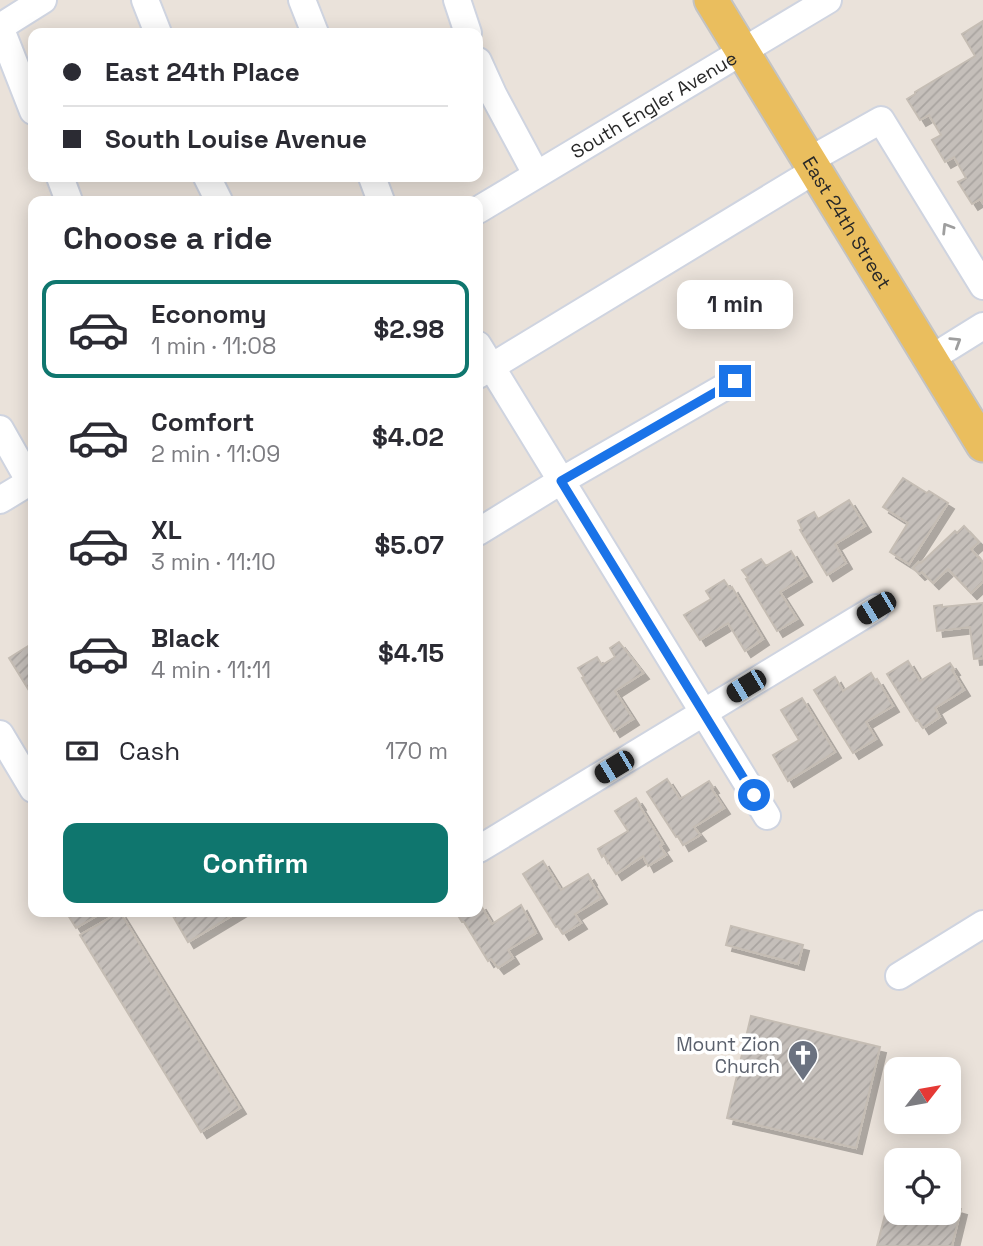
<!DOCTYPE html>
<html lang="en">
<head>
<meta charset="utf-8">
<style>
	:root { --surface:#fff; --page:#f2f2f3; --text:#2b2b33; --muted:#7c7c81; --line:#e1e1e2; --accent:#0f766e }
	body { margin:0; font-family:"Space Grotesk",sans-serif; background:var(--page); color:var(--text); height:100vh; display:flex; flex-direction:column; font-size:26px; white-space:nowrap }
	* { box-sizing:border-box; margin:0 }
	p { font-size:23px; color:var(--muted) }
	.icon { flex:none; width:38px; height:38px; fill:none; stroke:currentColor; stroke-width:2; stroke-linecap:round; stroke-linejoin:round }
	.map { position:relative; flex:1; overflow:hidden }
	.side { position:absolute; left:28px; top:196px; width:455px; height:721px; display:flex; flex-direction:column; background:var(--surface); border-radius:14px; box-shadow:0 4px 18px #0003 }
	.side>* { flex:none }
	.banner { position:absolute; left:28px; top:28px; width:455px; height:154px; border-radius:14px; box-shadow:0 4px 18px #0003; display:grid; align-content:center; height:154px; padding:0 35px; background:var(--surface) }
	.needle { width:46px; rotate:59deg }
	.fabs { position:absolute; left:884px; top:1057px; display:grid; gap:14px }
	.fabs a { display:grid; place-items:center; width:77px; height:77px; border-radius:14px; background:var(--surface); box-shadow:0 4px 18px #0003; font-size:35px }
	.end { position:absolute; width:32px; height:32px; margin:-16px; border:9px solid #1a73e8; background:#fff; box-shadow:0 0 0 4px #fff }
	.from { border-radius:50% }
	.bubble { position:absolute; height:49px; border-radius:14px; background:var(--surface); box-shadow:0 4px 18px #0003; font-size:23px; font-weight:800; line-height:49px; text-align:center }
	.car { position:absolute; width:21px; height:42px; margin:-21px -10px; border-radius:9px; box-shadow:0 0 5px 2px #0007; background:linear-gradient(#222 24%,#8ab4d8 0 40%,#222 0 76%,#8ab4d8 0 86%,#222 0) }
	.banner b { display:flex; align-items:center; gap:24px; height:66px; font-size:26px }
	.banner b+b { border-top:2px solid var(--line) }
	.banner i { width:18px; height:18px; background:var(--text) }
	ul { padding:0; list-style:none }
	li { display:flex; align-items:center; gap:21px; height:98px; margin:0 14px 10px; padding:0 21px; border:4px solid transparent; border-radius:14px }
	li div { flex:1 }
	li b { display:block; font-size:26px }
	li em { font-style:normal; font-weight:800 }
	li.active { border-color:var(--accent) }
	li>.icon { width:63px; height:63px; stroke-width:1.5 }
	h2 { padding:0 35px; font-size:32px; line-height:84px }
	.pay { display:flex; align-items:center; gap:18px; height:77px; padding:0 35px; font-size:26px }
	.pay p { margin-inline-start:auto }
	.primary-button { display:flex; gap:14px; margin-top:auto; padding:14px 35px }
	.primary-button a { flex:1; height:80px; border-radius:14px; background:var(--accent); color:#fff; font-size:28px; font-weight:800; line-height:80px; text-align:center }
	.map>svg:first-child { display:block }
	.building { fill:url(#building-hatch); stroke:#c5bdb4; stroke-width:2; filter:url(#shadow) }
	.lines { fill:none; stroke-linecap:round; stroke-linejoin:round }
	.minor-casing { stroke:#cfd4e0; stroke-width:30 }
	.major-casing { stroke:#c3c3c3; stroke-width:37 }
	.minor { stroke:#fff; stroke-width:26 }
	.major { stroke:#eabe5e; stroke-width:33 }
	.oneway { stroke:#9e9e9e }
	.route { stroke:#1a73e8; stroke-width:9 }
	.labels { text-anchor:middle; stroke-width:7; stroke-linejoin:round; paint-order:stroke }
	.street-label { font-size:19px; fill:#282828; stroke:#fff }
	.worship-label { font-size:19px; fill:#5b616d; stroke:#fff; text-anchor:end }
</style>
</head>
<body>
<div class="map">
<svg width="983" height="1246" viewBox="0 0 983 1246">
	<defs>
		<pattern id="building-hatch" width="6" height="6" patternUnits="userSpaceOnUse" patternTransform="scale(1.75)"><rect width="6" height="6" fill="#c5bfba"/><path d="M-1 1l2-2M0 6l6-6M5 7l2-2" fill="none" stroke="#a9a4a0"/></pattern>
		<filter id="shadow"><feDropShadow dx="6" dy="6" stdDeviation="0" flood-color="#0004"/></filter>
	</defs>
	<rect width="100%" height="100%" fill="#eae2da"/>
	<!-- building -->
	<g class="building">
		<path d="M983 21V203L980 199 972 204 958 182 966 178 954 157 945 162 932 140 941 135 929 115 920 120 907 99 915 94V92L975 56 962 34Z"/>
		<path d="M903 478 927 493 929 491 948 503 909 564 890 552 908 523 883 507Z"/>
		<path d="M849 500 865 526 835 544 846 563 827 575 800 530 802 529 798 521 814 512 818 519Z"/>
		<path d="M964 526 979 542 971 549 983 563V582L971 593 948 569 933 583 922 572 919 574 913 568 919 562 921 563 955 531 957 533Z"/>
		<path d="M791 551 806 576 780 592 797 619 777 631 746 579 748 578 742 570 761 559 766 566Z"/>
		<path d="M724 580 730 589 732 587 763 639 745 651 728 623 700 640 684 615 711 599 706 591Z"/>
		<path d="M983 603V658L974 659 970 627 937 631 934 606 942 605V607Z"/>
		<path d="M619 642 643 673 615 691 633 719 614 731 582 678 584 677 578 668 597 657 602 665 615 657 610 648Z"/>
		<path d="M33 643V697L9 658Z"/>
		<path d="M908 661 920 681 950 663 954 669 952 670 964 690 935 708 940 717 923 728 918 720 916 721 887 674Z"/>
		<path d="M871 673 875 680 877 679 893 706 866 722 876 739 853 753 814 690 835 677 843 691Z"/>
		<path d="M802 698 835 752 788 781 773 755 799 740 781 710Z"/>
		<path d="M667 779 680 799 709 781 713 787 711 788 724 808 694 827 700 835 683 845 678 836 676 837 647 792Z"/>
		<path d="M636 798 640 804 639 805 663 844 660 846 666 855 648 866 643 856 616 874 604 855 602 857 598 849 628 831 615 811Z"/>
		<path d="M543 861 561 890 588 874 591 879 590 880 601 898 575 914 581 923 563 934 558 926 556 927 523 874Z"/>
		<path d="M480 904 492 924 521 905 536 933 508 950 513 958 498 968 491 959 488 961 464 922H462L459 917 467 912H478V905Z"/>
		<path d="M66 912H103L76 928Z"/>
		<path d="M120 912 240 1108 201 1132 80 935Z"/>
		<path d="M179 912H238L188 942 173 916Z"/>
		<path d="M731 926 803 945 798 964 726 945Z"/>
		<path d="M751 1016 880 1047 856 1148 727 1118Z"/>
		<path d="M891 1191 896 1192V1213H948V1205L961 1209 952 1246H877Z"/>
	</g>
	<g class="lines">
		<!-- minor casing -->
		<g class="minor-casing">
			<g id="minor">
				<path d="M145 0 158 33"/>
				<path d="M302 0 315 33"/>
				<path d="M457 0 468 33"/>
				<path d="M478 61 493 94 536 174"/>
				<path d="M33 111 0 27 43 0"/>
				<path d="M808 161 881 120 983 286"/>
				<path d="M60 177 69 201"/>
				<path d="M207 177 219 201"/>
				<path d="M372 177 381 201"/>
				<path id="s1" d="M478 210 828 0"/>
				<path d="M478 345 767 816"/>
				<path d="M930 359 983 326"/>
				<path d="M478 375 814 171"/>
				<path d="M0 429 30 482"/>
				<path d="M0 500 33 480"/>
				<path d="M478 532 561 481 735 381"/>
				<path d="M0 734 33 789"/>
				<path d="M479 849 876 608"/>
				<path d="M899 976 983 924"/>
			</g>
		</g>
		<!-- major casing -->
		<g class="major-casing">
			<g id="major">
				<path id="s2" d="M711 0 983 445"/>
			</g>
		</g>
		<!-- minor -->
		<use href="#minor" class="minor"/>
		<!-- major -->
		<use href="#major" class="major"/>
	</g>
	<!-- one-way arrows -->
	<defs><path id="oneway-chevron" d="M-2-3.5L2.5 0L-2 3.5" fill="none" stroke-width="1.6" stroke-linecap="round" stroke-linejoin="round" transform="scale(1.75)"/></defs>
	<g class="oneway">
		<use href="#oneway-chevron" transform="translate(947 228) rotate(-122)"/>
		<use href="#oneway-chevron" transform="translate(956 342) rotate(-32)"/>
	</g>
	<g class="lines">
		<!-- route -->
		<path class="route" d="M735 381 561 481 754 795"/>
	</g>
	<!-- icons -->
	<defs>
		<g id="church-pin" transform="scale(1.575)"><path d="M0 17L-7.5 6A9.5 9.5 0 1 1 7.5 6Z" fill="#6b7280" stroke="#fff"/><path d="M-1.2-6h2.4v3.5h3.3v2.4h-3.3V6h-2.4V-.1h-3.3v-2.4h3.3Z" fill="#fff"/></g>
	</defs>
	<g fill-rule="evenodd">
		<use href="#church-pin" x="803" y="1055"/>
	</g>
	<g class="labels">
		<!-- street labels -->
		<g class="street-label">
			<text dy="7" stroke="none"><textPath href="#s1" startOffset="205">South Engler Avenue</textPath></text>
			<text dy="7" stroke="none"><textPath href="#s2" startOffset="261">East 24th Street</textPath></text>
		</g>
		<!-- worship labels -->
		<g class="worship-label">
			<text x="780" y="1051">Mount Zion<tspan x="780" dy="22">Church</tspan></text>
		</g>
	</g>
</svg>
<div class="fabs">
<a><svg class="needle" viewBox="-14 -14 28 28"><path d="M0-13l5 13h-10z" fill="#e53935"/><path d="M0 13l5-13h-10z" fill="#7c7c81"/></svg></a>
<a><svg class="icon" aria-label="locate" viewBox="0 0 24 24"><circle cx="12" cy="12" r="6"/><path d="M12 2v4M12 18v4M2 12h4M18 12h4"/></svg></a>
</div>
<i class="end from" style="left:754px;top:795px"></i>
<i class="end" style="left:735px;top:381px"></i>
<div class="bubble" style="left:677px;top:280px;width:116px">1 min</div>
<i class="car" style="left:876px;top:608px;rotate:239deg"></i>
<i class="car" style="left:746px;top:686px;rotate:239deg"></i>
<i class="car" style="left:614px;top:767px;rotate:239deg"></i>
<div class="banner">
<b><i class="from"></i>East 24th Place</b>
<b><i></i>South Louise Avenue</b>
</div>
<section class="side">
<h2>Choose a ride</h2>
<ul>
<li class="active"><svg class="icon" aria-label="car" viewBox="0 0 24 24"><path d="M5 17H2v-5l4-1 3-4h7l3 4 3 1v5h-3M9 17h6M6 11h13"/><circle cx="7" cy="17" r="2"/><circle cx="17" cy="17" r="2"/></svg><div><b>Economy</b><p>1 min · 11:08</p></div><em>$2.98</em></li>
<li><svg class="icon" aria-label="car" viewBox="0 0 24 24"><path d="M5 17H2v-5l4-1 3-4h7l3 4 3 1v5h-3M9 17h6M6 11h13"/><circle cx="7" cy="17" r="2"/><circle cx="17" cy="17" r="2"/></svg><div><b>Comfort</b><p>2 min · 11:09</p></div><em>$4.02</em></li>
<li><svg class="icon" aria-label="car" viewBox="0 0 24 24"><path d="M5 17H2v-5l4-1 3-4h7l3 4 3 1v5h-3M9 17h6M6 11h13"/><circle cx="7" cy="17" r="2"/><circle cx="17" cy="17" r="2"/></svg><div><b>XL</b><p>3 min · 11:10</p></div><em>$5.07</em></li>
<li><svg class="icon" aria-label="car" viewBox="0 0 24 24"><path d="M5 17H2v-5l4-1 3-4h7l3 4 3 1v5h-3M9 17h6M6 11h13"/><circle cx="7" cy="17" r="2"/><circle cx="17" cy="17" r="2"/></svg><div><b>Black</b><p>4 min · 11:11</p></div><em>$4.15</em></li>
</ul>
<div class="pay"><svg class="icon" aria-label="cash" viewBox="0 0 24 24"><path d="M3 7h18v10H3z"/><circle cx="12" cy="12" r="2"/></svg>Cash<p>170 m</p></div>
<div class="primary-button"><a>Confirm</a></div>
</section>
</div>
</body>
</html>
